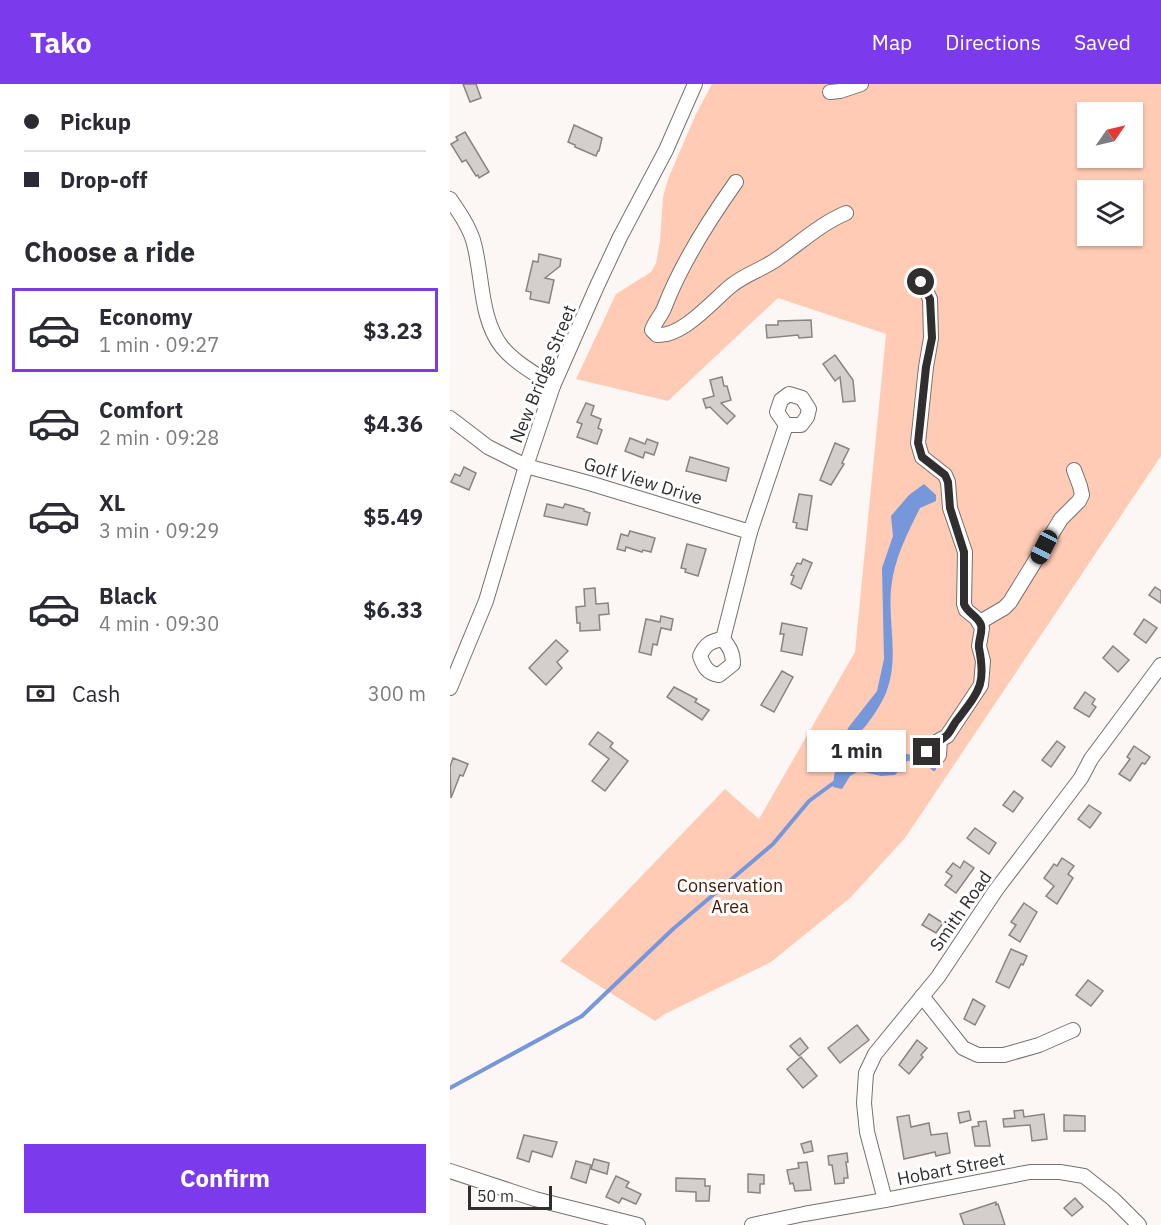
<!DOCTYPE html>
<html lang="en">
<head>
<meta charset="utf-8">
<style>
	:root { --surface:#fff; --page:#f7f7f7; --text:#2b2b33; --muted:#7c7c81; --line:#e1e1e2; --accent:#7c3aed }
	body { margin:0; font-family:"IBM Plex Sans",sans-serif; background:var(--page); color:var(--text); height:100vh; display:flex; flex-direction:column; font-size:22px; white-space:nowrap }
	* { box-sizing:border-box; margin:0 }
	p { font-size:20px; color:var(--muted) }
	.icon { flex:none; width:33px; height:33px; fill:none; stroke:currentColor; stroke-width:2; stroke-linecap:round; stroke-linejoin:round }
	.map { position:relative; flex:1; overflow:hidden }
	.panel { display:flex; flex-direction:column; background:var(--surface); width:450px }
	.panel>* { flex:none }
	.top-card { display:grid; align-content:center; height:132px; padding:0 24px; background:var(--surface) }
	.needle { width:39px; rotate:56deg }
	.buttons { position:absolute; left:627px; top:18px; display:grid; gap:12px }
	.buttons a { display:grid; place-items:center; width:66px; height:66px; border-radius:0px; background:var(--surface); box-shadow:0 2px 4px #0004; font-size:30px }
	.scale { position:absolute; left:18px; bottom:15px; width:84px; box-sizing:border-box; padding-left:6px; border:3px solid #302e2e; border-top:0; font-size:16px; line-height:21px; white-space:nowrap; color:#302e2e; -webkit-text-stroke:4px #fff; paint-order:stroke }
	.end { position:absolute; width:27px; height:27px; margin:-14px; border:8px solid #302e2e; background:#fff; box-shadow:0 0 0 3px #fff }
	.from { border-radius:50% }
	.bubble { position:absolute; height:42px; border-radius:0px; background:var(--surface); box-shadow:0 2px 4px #0004; font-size:20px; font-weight:700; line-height:42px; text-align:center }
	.car { position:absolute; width:18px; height:36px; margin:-18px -9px; border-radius:8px; box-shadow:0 0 4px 2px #0007; background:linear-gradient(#222 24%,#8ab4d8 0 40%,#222 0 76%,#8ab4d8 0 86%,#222 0) }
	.top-card b { display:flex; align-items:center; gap:21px; height:57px; font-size:22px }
	.top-card b+b { border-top:2px solid var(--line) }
	.top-card i { width:15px; height:15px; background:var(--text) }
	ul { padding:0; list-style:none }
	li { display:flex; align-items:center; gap:18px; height:84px; margin:0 12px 9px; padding:0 12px; border:3px solid transparent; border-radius:0px }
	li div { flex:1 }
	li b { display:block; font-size:22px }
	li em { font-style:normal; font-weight:700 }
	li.selected { border-color:var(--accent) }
	li>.icon { width:54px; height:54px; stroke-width:1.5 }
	h2 { padding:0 24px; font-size:27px; line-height:72px }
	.pay { display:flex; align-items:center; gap:15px; height:66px; padding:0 24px; font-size:22px }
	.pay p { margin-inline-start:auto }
	.button { display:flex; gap:12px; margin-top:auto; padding:12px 24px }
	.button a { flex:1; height:69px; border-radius:0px; background:var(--accent); color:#fff; font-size:24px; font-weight:700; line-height:69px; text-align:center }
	header { display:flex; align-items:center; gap:36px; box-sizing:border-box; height:84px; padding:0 30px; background:var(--accent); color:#fff }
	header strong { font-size:28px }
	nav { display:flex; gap:33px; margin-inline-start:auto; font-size:21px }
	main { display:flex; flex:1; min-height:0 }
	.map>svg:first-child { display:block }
	.green { fill:#ffcbb5; fill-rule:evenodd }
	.water { fill:#7797db }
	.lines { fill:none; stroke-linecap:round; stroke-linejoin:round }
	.stream { stroke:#7797db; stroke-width:4 }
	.building { fill:#d4cfcd; stroke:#898482; stroke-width:1.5 }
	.minor-casing { stroke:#75716f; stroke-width:16 }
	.minor { stroke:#fff; stroke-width:14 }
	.route { stroke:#302e2e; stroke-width:8 }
	.labels { text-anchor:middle; stroke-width:6; stroke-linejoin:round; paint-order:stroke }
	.street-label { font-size:18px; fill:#302e2e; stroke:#fff }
	.park-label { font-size:18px; fill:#491801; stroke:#fff }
</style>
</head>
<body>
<header>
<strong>Tako</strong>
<nav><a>Map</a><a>Directions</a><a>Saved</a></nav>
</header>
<main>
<section class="panel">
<div class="top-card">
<b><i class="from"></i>Pickup</b>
<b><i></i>Drop-off</b>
</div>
<h2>Choose a ride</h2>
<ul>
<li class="selected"><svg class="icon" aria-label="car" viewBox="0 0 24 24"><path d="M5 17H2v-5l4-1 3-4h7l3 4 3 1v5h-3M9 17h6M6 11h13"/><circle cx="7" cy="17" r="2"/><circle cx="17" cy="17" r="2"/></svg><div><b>Economy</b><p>1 min · 09:27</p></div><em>$3.23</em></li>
<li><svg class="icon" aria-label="car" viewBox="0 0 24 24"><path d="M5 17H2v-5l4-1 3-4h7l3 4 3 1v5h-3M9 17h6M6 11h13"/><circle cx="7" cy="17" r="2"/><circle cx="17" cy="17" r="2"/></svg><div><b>Comfort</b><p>2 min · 09:28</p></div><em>$4.36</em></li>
<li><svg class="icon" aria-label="car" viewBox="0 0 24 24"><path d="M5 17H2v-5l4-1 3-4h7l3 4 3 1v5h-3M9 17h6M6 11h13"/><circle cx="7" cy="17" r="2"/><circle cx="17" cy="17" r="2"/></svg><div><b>XL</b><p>3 min · 09:29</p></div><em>$5.49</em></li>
<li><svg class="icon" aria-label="car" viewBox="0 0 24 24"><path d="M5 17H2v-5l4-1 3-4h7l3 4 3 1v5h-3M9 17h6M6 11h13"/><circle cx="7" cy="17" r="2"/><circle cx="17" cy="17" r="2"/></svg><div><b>Black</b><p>4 min · 09:30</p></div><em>$6.33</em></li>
</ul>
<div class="pay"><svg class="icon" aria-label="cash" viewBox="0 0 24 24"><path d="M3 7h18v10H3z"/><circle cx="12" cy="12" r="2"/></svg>Cash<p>300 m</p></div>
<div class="button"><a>Confirm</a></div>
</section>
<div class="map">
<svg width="711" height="1141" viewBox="0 0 711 1141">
	<rect width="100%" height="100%" fill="#fcf7f5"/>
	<!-- green -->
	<path class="green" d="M262 0H711V372L455 754 400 814 321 878 215 930 205 937 110 877 275 705 309 735 405 568 436 250 328 214 218 317 126 295 166 210 201 188 206 179 210 157 213 113 218 95 246 30ZM638 28H682V74H638ZM638 106H682V152H638Z"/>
	<!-- water -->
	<path class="water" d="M474 400 486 411V417L470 424C457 450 444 475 441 505 438 539 449 573 437 606 434 616 420 638 413 645 408 650 403 650 400 657L407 667 429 657 437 658 457 670 467 672 457 677 445 691 431 692 409 687 400 692 392 705 383 703 384 692 398 644 427 607 434 575 432 484 443 452 441 432 459 411Z"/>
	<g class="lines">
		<!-- stream -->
		<g class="stream">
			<path d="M459 675 470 673 484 685"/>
			<path d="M0 1004 132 932 223 845 323 760 359 717 385 698"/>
		</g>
	</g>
	<!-- building -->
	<g class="building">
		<path d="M13 0H26L31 14 20 18Z"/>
		<path d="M124 41 152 54 149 67H148L146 72 125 63V61L118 58Z"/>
		<path d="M15 48 39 88 29 94 28 91 26 92 16 76 12 78 1 60 8 56 6 53Z"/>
		<path d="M89 170 111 175 110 182 95 194 104 196 99 219 80 215 81 208 76 207 83 177 88 178Z"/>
		<path d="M361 236 362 253 349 254 348 251 317 254 316 241H328V237Z"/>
		<path d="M385 271 403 296 405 317 393 318 390 293 385 297 373 280Z"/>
		<path d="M272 293 274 302H277L281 316 271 319 285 332 277 340 260 323 256 324 253 315 264 312 260 296Z"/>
		<path d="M136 319 144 322 141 331 151 335 148 344 152 346 147 360 127 353 132 340 127 338Z"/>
		<path d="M180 354 195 360 197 355 208 359 204 371 195 368 193 374 175 367Z"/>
		<path d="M385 359 399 365 392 379 394 380 381 401 370 396Z"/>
		<path d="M240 373 279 384 276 397 236 387Z"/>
		<path d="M14 383 26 389 19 406 1 398 5 390 10 392Z"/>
		<path d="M349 410 362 412 357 446 346 444 347 439 343 438Z"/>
		<path d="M97 420 113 424 115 420 134 425V427L140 429 137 441 94 432Z"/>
		<path d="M180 447 205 454 201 468 193 466 192 468 176 463 175 467 167 465 171 450 178 452Z"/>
		<path d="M237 460 256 465 248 492 235 488 236 485 231 484Z"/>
		<path d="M353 475 362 479 351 505 341 500 344 492 341 491 347 479 351 480Z"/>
		<path d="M705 503 711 507V519L699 511Z"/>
		<path d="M145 504 146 520 158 519 159 530 149 531 150 546 130 547V539H127L126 523 135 522 134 505Z"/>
		<path d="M211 532 223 535 221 546 211 544 207 561 203 560 201 571 189 568 196 535 210 538Z"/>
		<path d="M694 535 707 544 696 559 684 550Z"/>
		<path d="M332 539 357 544 352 571 331 567 334 550H330Z"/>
		<path d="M106 556 118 567 107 578 112 584 96 601 79 584Z"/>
		<path d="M663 562 679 576 668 588 653 574Z"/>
		<path d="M332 587 343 593 324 628 311 621Z"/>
		<path d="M224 603 247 615 245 618 259 626 252 636 217 613Z"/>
		<path d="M635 608 645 615 642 620 646 623 639 633 624 624Z"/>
		<path d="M148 648 163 659 160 663 178 677 155 707 142 697 159 675 139 660Z"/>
		<path d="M607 657 615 663 601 683 592 676Z"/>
		<path d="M684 662 700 673 695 680 692 679 680 697 669 690 680 675 677 673Z"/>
		<path d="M3 674 18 680 13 692 10 691 1 714 0 683Z"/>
		<path d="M564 707 573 714 563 728 553 721Z"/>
		<path d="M639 721 651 729 640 744 628 735Z"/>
		<path d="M525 744 546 759 539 770 517 754Z"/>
		<path d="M612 774 624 782 618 790 623 794 607 820 596 812 604 802 594 794 604 780 607 782Z"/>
		<path d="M514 777 524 784 506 809 495 801 502 792 496 788 503 779 510 784Z"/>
		<path d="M574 819 587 828 570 858 559 851 566 841 561 838Z"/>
		<path d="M479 830 493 839 486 849 472 841Z"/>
		<path d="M561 865 577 872 573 881 571 880 559 904 546 898Z"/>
		<path d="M638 896 653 907 641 922 626 911Z"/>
		<path d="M523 915 535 922 525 941 514 935Z"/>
		<path d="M407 941 419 956 390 979 378 964Z"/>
		<path d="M350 954 358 964 349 972 340 962Z"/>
		<path d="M467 956 477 964 471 971 473 973 459 990 449 981Z"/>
		<path d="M351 973 367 992 353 1004 337 985Z"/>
		<path d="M573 1026 574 1033 594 1030 597 1055 582 1057 580 1041 554 1043 553 1035 565 1034 564 1027Z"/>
		<path d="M519 1027 521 1036 510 1039 508 1029Z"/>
		<path d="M459 1031 461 1043 479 1039 481 1051 497 1049 500 1069 486 1072 485 1068 454 1075 447 1033Z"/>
		<path d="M614 1031 635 1032V1047H614Z"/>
		<path d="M536 1037 540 1062H525L522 1043 529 1042 528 1038Z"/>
		<path d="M74 1051 107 1058 102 1073 82 1067 79 1078 67 1074Z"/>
		<path d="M361 1057 363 1067 354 1069 351 1060Z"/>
		<path d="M397 1069 398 1078H396L398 1094H394V1099L385 1100 382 1081H379L378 1072Z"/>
		<path d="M144 1075 159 1079 157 1090 141 1085Z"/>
		<path d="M126 1077 141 1081 136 1099 121 1094Z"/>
		<path d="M357 1078 361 1106 345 1107 343 1099 340 1100 337 1086 349 1084 348 1079Z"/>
		<path d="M298 1090 314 1091V1100H310V1109L298 1108Z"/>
		<path d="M166 1092 179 1098 176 1103 191 1110 186 1120 172 1114 169 1119 156 1113Z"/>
		<path d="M226 1094 255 1095V1102H260L259 1117H246V1108L226 1107Z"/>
		<path d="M625 1114 633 1123 622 1132 614 1124Z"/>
		<path d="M546 1118V1121L548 1120 555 1141H514L510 1130Z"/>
	</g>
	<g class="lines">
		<!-- minor casing -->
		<g class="minor-casing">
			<g id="minor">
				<path d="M380 8 390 7 411 0"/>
				<path d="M286 98C259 136 232 178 215 222 212 231 205 237 202 246L207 251C233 253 263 216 282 201 296 190 313 185 327 175 350 159 370 140 396 129"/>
				<path d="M0 115C9 128 18 141 23 156 33 189 29 234 52 263 65 279 86 290 103 302"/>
				<path d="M468 190 480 215 481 254 476 283 468 359 472 373 495 391 498 398 500 424 515 468 514 520 516 526 526 534 532 544 529 562 533 577 531 601 497 652 481 661 477 668 481 675H486L489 671 490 656"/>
				<path d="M0 334 38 363 76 382 139 399 300 448 336 341 327 328 331 316 339 310 352 314 359 325 357 333 351 341H336"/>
				<path d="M530 538 554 524 560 518 611 435 629 417 632 411 630 402 624 386"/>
				<path d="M273 555C261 557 255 560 250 572 254 583 257 589 269 591L283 580C283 569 280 564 273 555L300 448"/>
				<path d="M0 604 36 517 76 382 103 302 147 202 170 153 216 66 245 0"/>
				<path d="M472 912 513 964 528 971H554L589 961 623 946"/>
				<path d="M0 1087 85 1115 188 1141"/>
				<path d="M435 1116 417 1048 414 1019 416 989 425 970 488 893 546 806 631 694 641 675 711 581"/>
				<path d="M302 1141 354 1130 435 1116 580 1088H610L634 1092 663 1115 689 1141"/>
			</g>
		</g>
		<!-- minor -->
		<use href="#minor" class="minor"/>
	</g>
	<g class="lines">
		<!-- route -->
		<path class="route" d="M471 198 480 215 482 254 476 283 468 359 472 373 495 391 498 398 500 424 514 468V520C517 529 528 532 531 541 533 548 528 556 529 564 536 600 530 606 508 635 504 639 502 645 498 650 492 657 483 659 477 668"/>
	</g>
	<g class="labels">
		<!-- street labels -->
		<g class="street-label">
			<text transform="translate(93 290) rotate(-68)" y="6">New Bridge Street</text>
			<text transform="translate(193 397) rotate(17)" y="6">Golf View Drive</text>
			<text transform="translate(511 827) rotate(-55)" y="6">Smith Road</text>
			<text transform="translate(501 1085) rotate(-11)" y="6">Hobart Street</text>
		</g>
		<!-- park labels -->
		<g class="park-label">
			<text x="280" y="808">Conservation<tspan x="280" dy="21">Area</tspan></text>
		</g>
	</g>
</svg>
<div class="buttons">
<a><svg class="needle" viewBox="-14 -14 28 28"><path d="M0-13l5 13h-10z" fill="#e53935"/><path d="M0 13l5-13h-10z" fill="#7c7c81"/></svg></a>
<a><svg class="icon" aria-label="layers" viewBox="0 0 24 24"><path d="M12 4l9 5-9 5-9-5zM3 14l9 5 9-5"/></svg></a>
</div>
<div class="scale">50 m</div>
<i class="end from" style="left:471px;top:198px"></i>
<i class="end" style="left:477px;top:668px"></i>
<div class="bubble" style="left:357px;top:646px;width:99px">1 min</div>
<i class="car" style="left:594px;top:463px;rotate:207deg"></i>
</div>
</main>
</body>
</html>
